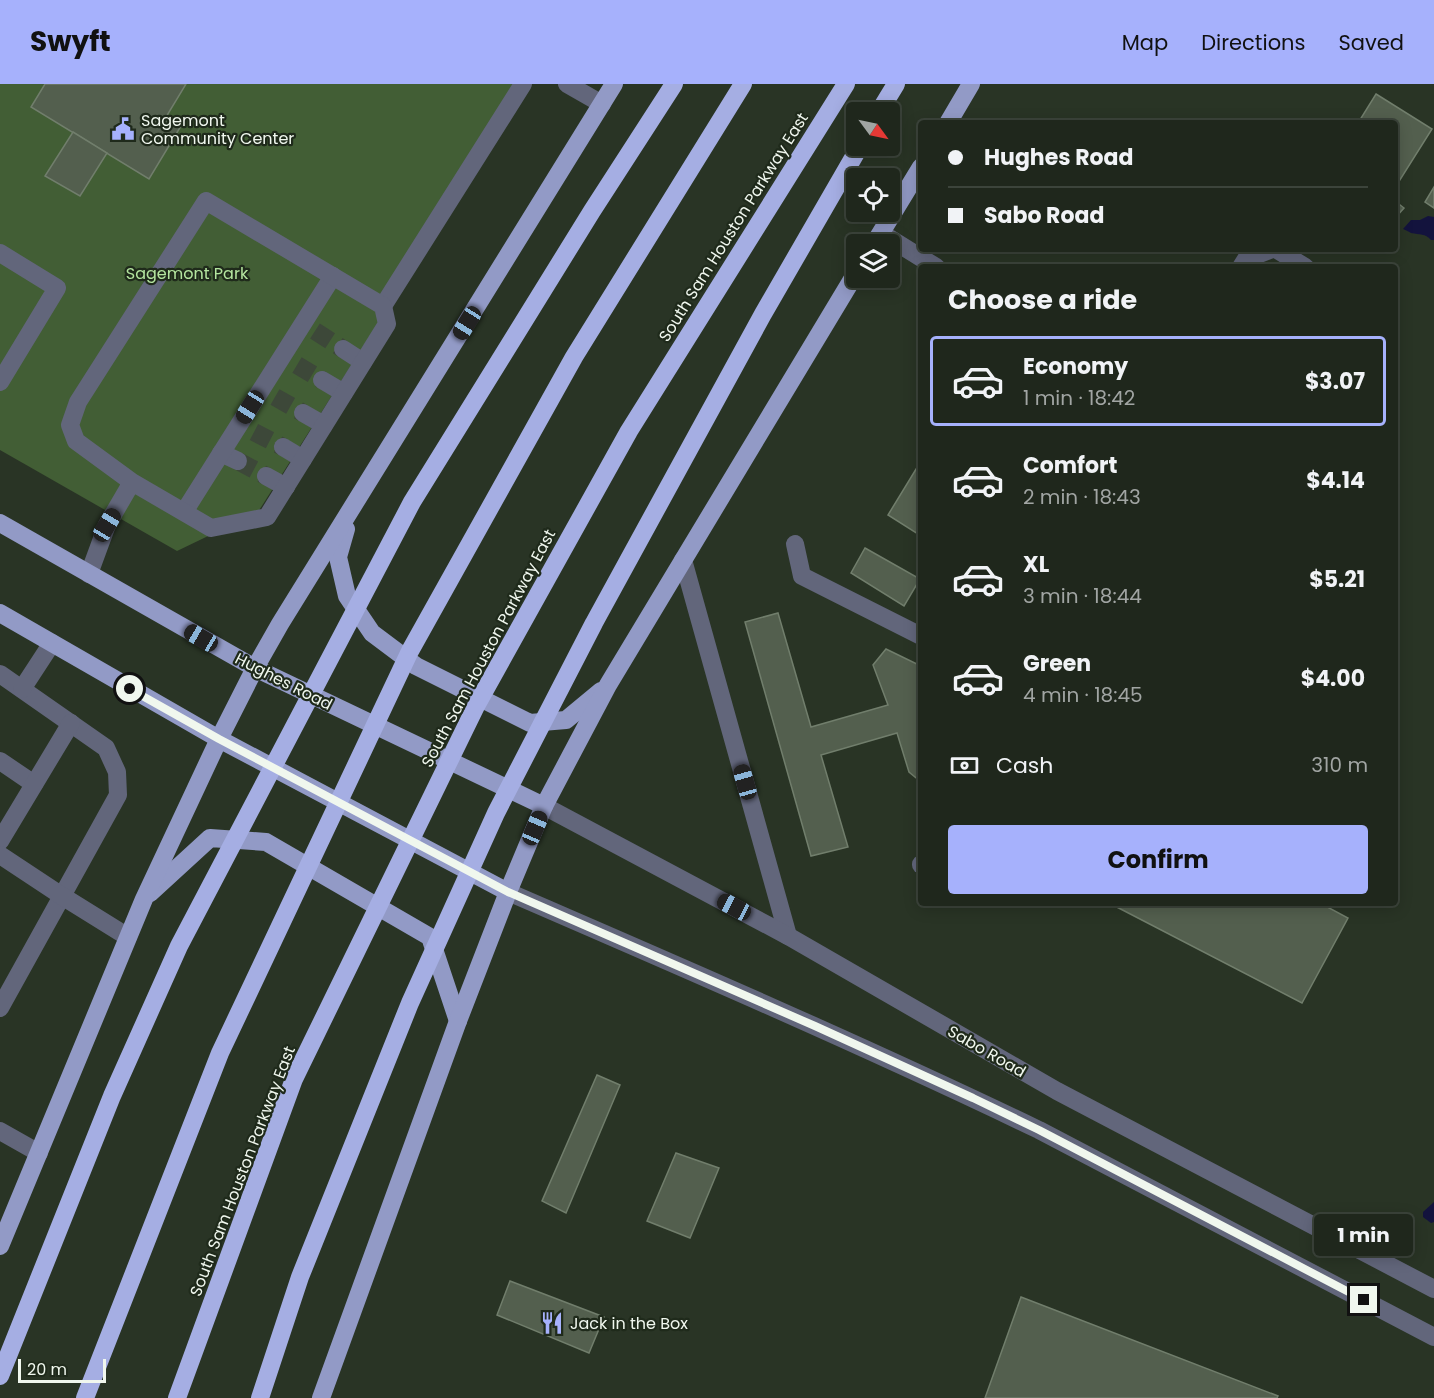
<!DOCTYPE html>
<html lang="en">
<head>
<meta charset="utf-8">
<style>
	:root { --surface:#1f271c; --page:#2c3329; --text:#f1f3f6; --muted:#a1a5a3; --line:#3c443b; --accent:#a6b1fc }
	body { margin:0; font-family:Poppins,sans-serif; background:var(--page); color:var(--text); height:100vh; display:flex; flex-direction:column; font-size:22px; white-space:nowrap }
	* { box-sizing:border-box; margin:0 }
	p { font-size:20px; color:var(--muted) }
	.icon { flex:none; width:33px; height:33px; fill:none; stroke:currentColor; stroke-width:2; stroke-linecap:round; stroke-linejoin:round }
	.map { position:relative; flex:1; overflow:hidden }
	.drawer { position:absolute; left:918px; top:180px; width:480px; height:642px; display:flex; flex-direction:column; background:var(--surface); border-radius:6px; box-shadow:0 3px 15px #0003,0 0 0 2px var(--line) }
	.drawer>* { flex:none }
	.hud { position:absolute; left:918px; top:36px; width:480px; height:132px; border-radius:6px; box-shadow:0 3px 15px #0003,0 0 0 2px var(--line); display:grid; align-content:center; height:132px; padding:0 30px; background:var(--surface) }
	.needle { width:39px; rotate:123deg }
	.fabs { position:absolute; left:846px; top:18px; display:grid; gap:12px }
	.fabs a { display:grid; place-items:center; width:54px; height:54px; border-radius:6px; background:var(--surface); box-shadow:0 3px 15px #0003,0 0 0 2px var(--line); font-size:30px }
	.scale { position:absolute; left:18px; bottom:15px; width:88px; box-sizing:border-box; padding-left:6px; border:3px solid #f0f7ee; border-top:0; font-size:16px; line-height:21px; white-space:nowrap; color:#f0f7ee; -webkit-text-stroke:4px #1f2a1b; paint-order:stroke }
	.end { position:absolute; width:27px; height:27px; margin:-14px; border:8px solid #f0f7ee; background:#111; box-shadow:0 0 0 3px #111 }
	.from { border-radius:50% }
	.bubble { position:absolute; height:42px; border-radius:6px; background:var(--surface); box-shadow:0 3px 15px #0003,0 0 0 2px var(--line); font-size:20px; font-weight:700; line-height:42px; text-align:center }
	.car { position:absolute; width:18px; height:36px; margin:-18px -9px; border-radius:8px; box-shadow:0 0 4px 2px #0007; background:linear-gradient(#222 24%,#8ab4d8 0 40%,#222 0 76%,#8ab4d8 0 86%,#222 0) }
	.hud b { display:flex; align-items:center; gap:21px; height:57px; font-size:22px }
	.hud b+b { border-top:2px solid var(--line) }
	.hud i { width:15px; height:15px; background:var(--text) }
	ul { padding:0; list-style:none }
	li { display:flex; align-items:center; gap:18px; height:90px; margin:0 12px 9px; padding:0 18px; border:3px solid transparent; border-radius:6px }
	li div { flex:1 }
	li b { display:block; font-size:22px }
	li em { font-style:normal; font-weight:700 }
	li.on { border-color:var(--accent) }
	li>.icon { width:54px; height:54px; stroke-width:1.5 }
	h2 { padding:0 30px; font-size:27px; line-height:72px }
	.pay { display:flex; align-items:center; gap:15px; height:66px; padding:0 30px; font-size:22px }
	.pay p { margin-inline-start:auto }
	.cta { display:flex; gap:12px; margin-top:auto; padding:12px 30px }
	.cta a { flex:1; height:69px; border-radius:6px; background:var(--accent); color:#111; font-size:24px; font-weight:700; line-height:69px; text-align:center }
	header { display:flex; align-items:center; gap:36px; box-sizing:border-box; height:84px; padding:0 30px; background:var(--accent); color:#111 }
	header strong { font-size:28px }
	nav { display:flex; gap:33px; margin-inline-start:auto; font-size:21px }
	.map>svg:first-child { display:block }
	.green { fill:#425e35 }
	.water { fill:#13133d }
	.building { fill:#535f4e; stroke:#717e6c; stroke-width:1.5 }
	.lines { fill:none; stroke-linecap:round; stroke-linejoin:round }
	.minor-tunnel { stroke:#3d4839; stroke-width:18; stroke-dasharray:18 9; stroke-linecap:butt }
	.minor { stroke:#62667b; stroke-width:18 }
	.major { stroke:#929ac6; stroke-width:18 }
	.highway { stroke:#a5aee3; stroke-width:18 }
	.route { stroke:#f0f7ee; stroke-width:8 }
	.labels { text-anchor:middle; stroke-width:4.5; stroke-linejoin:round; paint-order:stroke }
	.poi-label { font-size:16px; fill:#f0f7ee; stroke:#1f2a1b; text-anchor:start }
	.street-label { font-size:16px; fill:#f0f7ee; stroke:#1f2a1b }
	.park-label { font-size:16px; fill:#b4e59f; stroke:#1f2a1b }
</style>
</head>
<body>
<header>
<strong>Swyft</strong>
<nav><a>Map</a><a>Directions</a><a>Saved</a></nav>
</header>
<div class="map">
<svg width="1434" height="1314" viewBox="0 0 1434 1314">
	<rect width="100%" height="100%" fill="#293425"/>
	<!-- green -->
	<path class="green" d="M0 0H530L258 428 177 467 0 366Z"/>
	<!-- water -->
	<g class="water">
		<path d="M1428 132 1434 133V156H1431C1425 149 1420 151 1411 149 1409 148 1406 146 1403 145L1411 136H1420Z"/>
		<path d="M1434 1118V1138L1431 1139 1423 1133V1128Z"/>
	</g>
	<!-- building -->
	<g class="building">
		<path d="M45 0H186L166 33 181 42 149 95 31 23Z"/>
		<path d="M1376 10 1432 45 1398 99 1395 97V39H1358Z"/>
		<path d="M73 48 107 69 80 112 45 92Z"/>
		<path d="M1434 103V124L1425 118Z"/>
		<path d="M1395 117 1404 124 1395 134Z"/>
		<path d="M921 377V452L888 431Z"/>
		<path d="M865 464 920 495 904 522 851 489Z"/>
		<path d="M778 529 811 643 888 621 873 581 886 565 921 582V698L909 688 897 649 821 671 848 763 811 772 745 538Z"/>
		<path d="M1109 819H1320L1348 834 1302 919Z"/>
		<path d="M597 991 620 1001 566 1129 542 1117Z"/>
		<path d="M676 1069 719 1084 690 1154 647 1137Z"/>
		<path d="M510 1197 604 1233 589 1269 497 1231Z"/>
		<path d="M1021 1213 1278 1312 1277 1314H985Z"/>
	</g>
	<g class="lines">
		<!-- minor-tunnel -->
		<g class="minor-tunnel">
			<path d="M315 247 343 265"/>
			<path d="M297 281 322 296"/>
			<path d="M275 313 303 329"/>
			<path d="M254 348 283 363"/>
			<path d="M238 377 266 392"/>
		</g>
		<!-- minor -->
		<g class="minor">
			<path d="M567 0 602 20"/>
			<path d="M881 149 936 183"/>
			<path d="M1276 165 1305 183"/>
			<path d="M0 169 57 204 0 298"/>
			<path d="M1241 183 1246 175 1272 165"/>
			<path d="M383 222 523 0"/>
			<path d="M343 265 363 278"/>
			<path d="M322 296 344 309"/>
			<path d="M303 329 324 341"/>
			<path d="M283 363 303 375"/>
			<path d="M221 369 238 377"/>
			<path d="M266 392 286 403"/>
			<path d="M184 428 333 192"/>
			<path d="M795 460 802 492 921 552"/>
			<path d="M683 476 788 852"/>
			<path d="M89 490 107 441 132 398 211 444 267 433 387 240 383 222 206 117 78 318 70 341 76 357 132 398"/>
			<path d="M0 590 106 664 117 688 118 711 0 924"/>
			<path d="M22 605 52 559"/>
			<path d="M0 677 34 700"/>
			<path d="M544 722 788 852 1057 1007 1434 1205"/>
			<path d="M0 757 71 639"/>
			<path d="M0 771 62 812 128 853"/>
			<path d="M921 781V780"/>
			<path d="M508 808C686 885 864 962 1039 1046L1434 1253"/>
			<path d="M0 1047 39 1069"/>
		</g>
		<!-- major -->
		<g class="major">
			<path d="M948 39 971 0"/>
			<path d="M874 160 921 83"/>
			<path d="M0 439 255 584 544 722"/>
			<path d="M346 445 338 473 347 512 372 549 416 582 530 639 566 636 601 607"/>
			<path d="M0 529 219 655 508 808"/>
			<path d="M150 809 210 754 266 758 430 853 458 937"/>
			<path d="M0 1162 144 815 219 655 255 584 280 540 614 0"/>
			<path d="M321 1314 458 937 508 808 544 722 608 601 856 189"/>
		</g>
		<!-- highway -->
		<g class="highway">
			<path d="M879 28 896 0"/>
			<path d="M0 1292 112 1012 179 862 412 418 592 127 674 0"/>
			<path d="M85 1314 220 969 410 567 574 273 743 0"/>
			<path d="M177 1314 294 995 476 622 629 347 846 0"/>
			<path d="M260 1314 300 1193 410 919 496 729 594 539 763 230 860 62"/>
		</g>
	</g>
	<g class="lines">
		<!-- route -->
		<path class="route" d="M130 605 219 655 508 808 815 942 973 1014 1039 1046 1364 1216"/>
	</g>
	<!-- icons -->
	<defs>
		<g id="civic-bare" transform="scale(1.8)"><path d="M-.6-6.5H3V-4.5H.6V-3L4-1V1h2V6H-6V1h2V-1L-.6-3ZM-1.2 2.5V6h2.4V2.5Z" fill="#a6b1fc" stroke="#1f2a1b" stroke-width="2.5" paint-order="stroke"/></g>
		<g id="restaurant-bare" transform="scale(1.8)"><path d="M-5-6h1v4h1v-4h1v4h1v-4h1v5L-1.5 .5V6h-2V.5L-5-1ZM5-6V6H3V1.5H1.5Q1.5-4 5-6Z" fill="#a6b1fc" stroke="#1f2a1b" stroke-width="2.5" paint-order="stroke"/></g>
	</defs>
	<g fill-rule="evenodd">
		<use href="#civic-bare" x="123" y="45"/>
		<use href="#restaurant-bare" x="552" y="1239"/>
	</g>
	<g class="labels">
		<!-- poi labels -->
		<g class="poi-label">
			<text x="141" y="42">Sagemont<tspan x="141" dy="18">Community Center</tspan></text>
			<text x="570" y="1245">Jack in the Box</text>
		</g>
		<!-- street labels -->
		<g class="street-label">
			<text transform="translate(733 143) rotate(-58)" y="6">South Sam Houston Parkway East</text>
			<text transform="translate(488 564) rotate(-62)" y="6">South Sam Houston Parkway East</text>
			<text transform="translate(284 597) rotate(27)" y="6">Hughes Road</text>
			<text transform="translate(987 967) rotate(30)" y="6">Sabo Road</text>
			<text transform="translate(242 1087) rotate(-69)" y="6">South Sam Houston Parkway East</text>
		</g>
		<!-- park labels -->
		<g class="park-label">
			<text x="187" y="195">Sagemont Park</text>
		</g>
	</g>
</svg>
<div class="fabs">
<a><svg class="needle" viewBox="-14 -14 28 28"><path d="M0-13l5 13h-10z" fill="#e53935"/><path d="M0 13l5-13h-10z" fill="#a1a5a3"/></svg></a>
<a><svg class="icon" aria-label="locate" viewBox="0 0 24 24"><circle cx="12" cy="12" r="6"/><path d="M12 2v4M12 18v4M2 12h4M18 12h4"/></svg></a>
<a><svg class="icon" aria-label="layers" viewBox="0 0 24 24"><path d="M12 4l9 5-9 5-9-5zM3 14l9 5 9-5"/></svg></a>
</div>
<div class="scale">20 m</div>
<i class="end from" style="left:130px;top:605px"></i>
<i class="end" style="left:1364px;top:1216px"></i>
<div class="bubble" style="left:1314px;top:1130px;width:99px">1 min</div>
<i class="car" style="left:467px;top:239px;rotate:212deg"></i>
<i class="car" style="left:250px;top:323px;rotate:212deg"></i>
<i class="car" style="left:107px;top:441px;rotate:31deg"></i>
<i class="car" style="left:201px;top:554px;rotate:300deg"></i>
<i class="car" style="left:745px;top:698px;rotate:344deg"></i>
<i class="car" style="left:535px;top:744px;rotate:23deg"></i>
<i class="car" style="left:734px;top:823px;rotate:298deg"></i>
<div class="hud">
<b><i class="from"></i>Hughes Road</b>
<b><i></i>Sabo Road</b>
</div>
<section class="drawer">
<h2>Choose a ride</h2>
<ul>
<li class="on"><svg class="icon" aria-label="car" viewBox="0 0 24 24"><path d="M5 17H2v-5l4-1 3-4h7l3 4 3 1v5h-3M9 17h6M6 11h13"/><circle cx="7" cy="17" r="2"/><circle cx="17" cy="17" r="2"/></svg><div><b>Economy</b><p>1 min · 18:42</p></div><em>$3.07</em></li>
<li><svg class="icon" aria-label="car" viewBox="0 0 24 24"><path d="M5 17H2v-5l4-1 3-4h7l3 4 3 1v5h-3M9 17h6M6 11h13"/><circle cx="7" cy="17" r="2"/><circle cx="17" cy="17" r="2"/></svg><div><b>Comfort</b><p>2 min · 18:43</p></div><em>$4.14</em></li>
<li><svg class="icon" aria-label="car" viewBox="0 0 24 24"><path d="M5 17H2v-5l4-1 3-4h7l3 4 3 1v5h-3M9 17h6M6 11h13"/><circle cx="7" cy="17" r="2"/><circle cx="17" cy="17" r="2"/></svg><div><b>XL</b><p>3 min · 18:44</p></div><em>$5.21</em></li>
<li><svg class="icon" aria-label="car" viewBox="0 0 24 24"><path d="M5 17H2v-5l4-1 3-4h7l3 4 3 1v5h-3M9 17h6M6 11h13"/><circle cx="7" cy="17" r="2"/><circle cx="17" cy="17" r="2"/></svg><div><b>Green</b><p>4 min · 18:45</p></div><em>$4.00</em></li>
</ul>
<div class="pay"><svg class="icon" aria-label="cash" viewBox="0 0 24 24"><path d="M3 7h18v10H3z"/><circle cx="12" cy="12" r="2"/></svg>Cash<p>310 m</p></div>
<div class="cta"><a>Confirm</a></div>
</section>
</div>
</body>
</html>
